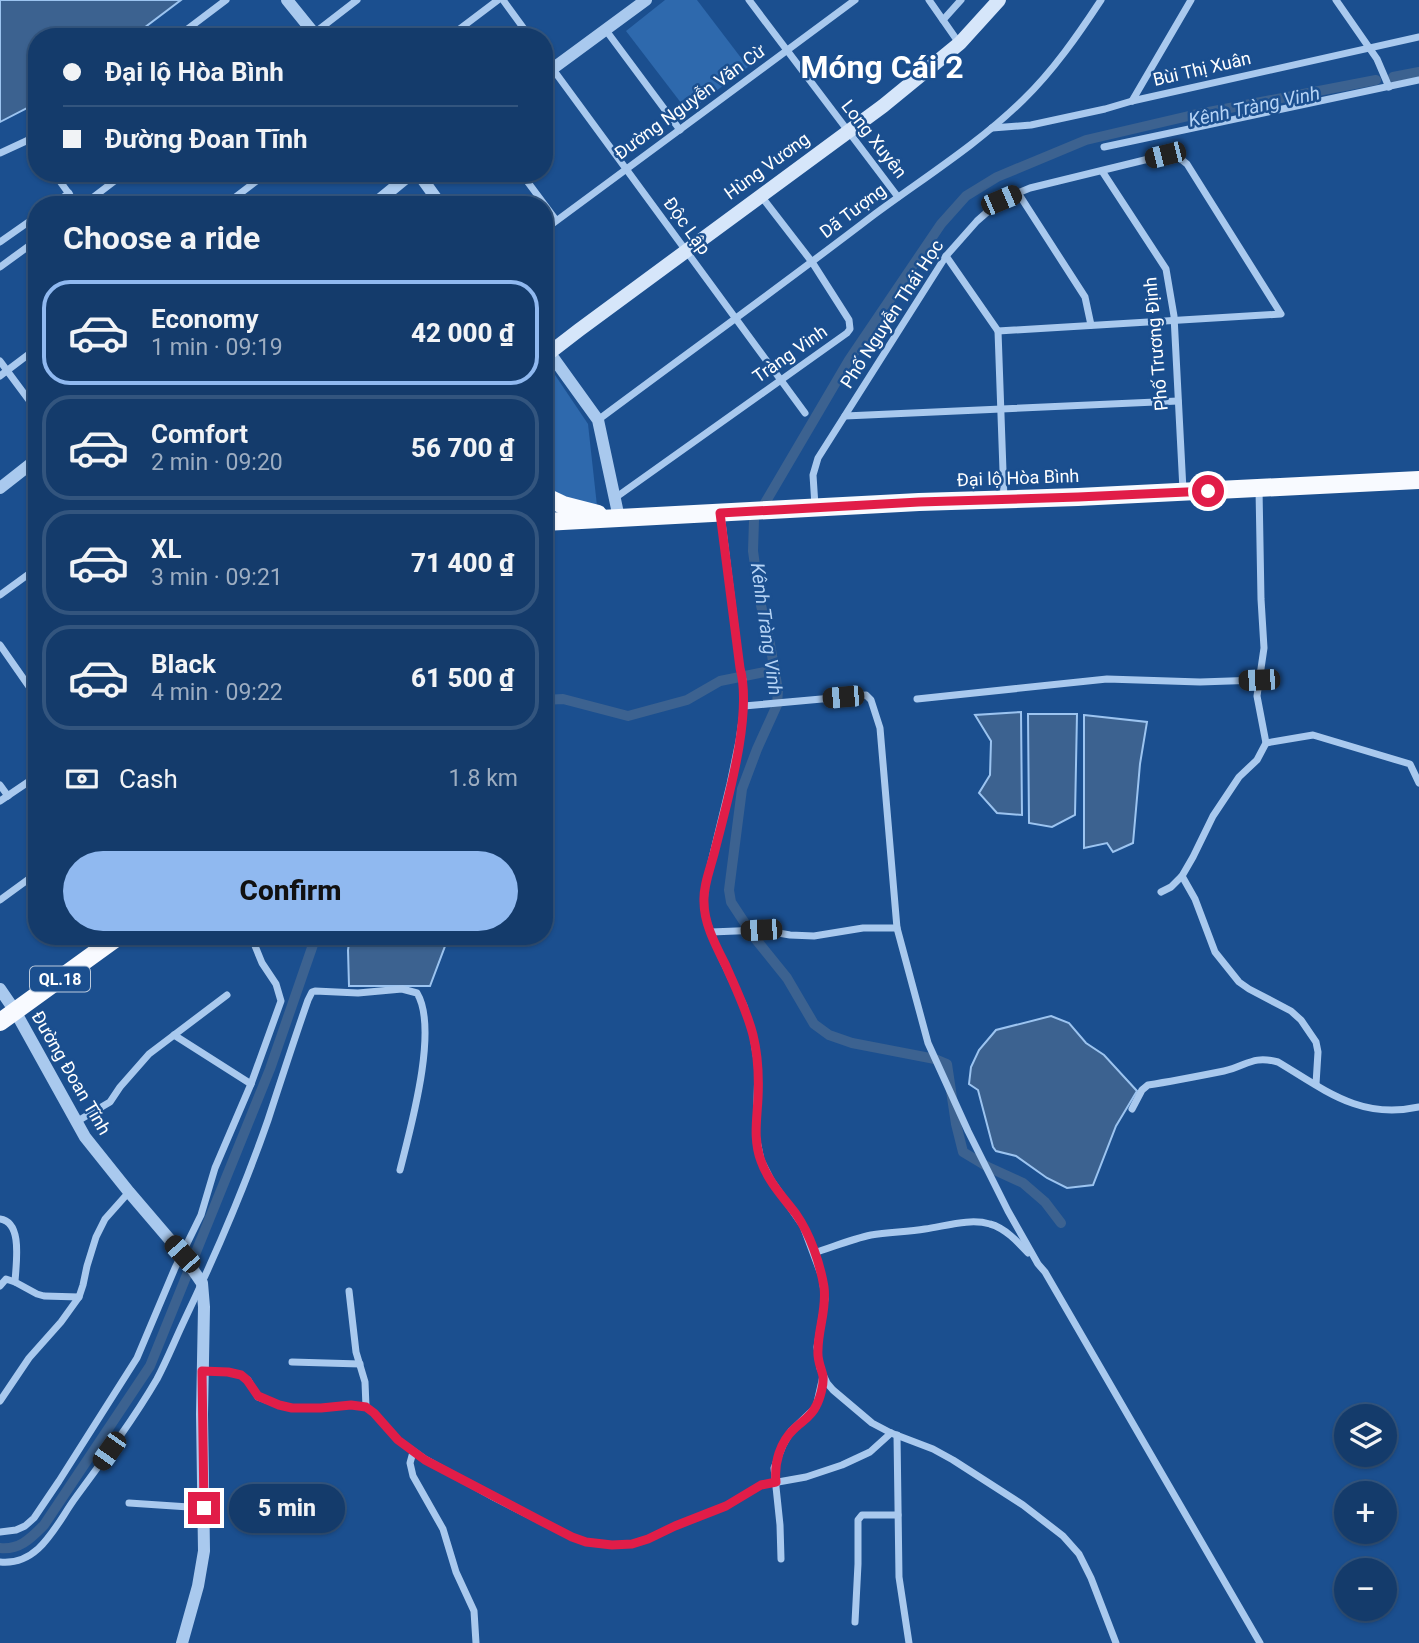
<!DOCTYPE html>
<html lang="en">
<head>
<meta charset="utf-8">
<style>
	:root { --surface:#143b6b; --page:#1d4271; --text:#f1f3f6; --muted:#9dadc1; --line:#33557e; --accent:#90b9f0 }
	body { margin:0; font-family:Roboto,sans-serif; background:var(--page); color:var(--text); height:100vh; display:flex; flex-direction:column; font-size:26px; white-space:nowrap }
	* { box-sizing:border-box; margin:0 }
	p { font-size:23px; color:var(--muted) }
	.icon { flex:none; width:38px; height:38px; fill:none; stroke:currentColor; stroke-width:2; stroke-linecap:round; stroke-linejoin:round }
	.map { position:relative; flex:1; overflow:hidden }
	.sheet { position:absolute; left:28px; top:196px; width:525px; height:749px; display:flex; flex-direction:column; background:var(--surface); border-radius:28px; box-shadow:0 2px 5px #0004,0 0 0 2px var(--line) }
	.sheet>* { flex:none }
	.banner { position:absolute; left:28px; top:28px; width:525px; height:154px; border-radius:28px; box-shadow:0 2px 5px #0004,0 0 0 2px var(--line); display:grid; align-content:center; height:154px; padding:0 35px; background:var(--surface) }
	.fabs { position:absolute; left:1334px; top:1404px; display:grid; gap:14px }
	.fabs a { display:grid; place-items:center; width:63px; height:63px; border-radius:50%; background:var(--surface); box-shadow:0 2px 5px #0004,0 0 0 2px var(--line); font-size:35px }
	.end { position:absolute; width:32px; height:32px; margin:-16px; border:9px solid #e11d48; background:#fff; box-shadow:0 0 0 4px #fff }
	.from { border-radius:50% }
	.bubble { position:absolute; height:49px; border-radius:24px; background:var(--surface); box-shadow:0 2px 5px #0004,0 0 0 2px var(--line); font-size:23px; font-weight:800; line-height:49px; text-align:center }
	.car { position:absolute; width:21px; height:42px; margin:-21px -10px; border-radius:9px; box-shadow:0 0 5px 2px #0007; background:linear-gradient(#222 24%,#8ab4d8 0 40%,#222 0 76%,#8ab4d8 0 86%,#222 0) }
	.banner b { display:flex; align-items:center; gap:24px; height:66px; font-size:26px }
	.banner b+b { border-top:2px solid var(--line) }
	.banner i { width:18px; height:18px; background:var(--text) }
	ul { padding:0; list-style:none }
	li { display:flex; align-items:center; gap:21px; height:105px; margin:0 14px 10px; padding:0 21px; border:4px solid var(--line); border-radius:28px }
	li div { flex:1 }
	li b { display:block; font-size:26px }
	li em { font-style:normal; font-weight:800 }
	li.active { border-color:var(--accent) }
	li>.icon { width:63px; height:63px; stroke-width:1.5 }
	h2 { padding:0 35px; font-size:32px; line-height:84px }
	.pay { display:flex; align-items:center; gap:18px; height:77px; padding:0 35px; font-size:26px }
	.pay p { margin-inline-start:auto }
	.cta { display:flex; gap:14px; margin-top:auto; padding:14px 35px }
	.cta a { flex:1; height:80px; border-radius:42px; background:var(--accent); color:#111; font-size:28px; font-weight:800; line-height:80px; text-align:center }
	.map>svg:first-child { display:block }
	.green { fill:#2e69ad }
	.water { fill:#3c6290; stroke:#9cc4f0; stroke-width:2 }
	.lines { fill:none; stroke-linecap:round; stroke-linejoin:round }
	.canal { stroke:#3c6290; stroke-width:10 }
	.minor { stroke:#a9c9ee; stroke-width:7 }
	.tertiary { stroke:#a9c9ee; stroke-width:12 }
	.secondary { stroke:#d6e6fa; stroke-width:14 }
	.trunk { stroke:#f8faff; stroke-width:18 }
	.route { stroke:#e11d48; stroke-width:9 }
	.labels { text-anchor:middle; stroke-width:5; stroke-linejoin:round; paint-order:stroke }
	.shield { fill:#1b4f8f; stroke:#bbcadd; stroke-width:2 }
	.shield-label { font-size:16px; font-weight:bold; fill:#fff }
	.street-label { font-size:18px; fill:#fff; stroke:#1b4f8f }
	.water-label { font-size:19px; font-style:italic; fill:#b5d3f5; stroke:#1b4f8f }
	.town-label { font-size:32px; font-weight:bold; fill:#fff; stroke:#1b4f8f }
</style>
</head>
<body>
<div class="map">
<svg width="1419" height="1643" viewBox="0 0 1419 1643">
	<rect width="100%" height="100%" fill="#1b4f8f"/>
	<!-- green -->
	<g class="green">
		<path d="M665 0H697L748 67 688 112 626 31Z"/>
		<path d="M549 366 588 424 597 506 557 496 544 487V370Z"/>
	</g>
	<!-- water -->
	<g class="water">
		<path d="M0 0H181L132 37H37V103L0 122Z"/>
		<path d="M1021 712 1022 815 997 813 979 793 990 775 991 741 975 715Z"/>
		<path d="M1028 714H1077L1075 815 1052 827 1029 823Z"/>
		<path d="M1084 715 1147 722 1140 764 1133 843 1113 852 1107 843 1084 848Z"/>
		<path d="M350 936H455L447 941 430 986H349L348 950Z"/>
		<path d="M1051 1016 1069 1023 1086 1043 1104 1055 1137 1091 1116 1126 1093 1185 1067 1188 1047 1178 1016 1156 996 1151 993 1147 978 1090 969 1084 971 1067 979 1050 996 1030Z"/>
	</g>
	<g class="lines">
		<!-- canal -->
		<g class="canal">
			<path d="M1393 77 1419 72"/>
			<path d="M765 503 849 360 941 224 966 196 997 177 1086 140 1193 115 1376 80"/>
			<path d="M754 520 753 551 760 601 770 644 778 690 777 705 757 749 742 789 729 890 731 902 754 937 787 978 814 1024 829 1035 852 1043 935 1059 947 1064 956 1124 963 1152 988 1167 1023 1183 1045 1202 1061 1223"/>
			<path d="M544 700 563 699 628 716 687 700 720 681 775 670"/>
			<path d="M0 1548C20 1550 31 1538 44 1525L150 1366 270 1069 316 936"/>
		</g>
		<!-- minor -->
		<g class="minor">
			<path d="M503 0 530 37"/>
			<path d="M749 0 898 197"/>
			<path d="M929 0 959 43"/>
			<path d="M1336 0 1377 59 1389 87"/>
			<path d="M943 20 961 0"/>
			<path d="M605 29 680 130"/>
			<path d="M313 34 357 0"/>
			<path d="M177 37 226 0"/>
			<path d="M449 37 498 0"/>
			<path d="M544 57 805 413"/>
			<path d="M1132 101 1191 0"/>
			<path d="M992 128 1031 125 1105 109 1132 101 1419 37"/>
			<path d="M30 139 37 149"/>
			<path d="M1104 147 1419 80"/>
			<path d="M0 153 37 136"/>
			<path d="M1102 171 1166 269 1174 316 1183 490"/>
			<path d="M54 173 77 205"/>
			<path d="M521 173 556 220"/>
			<path d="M1018 193 1085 297 1091 325"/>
			<path d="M52 205 69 193"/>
			<path d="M83 205 125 173"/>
			<path d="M225 205 267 173"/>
			<path d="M544 230 855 0"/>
			<path d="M0 242 37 216"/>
			<path d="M946 256 998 331 1004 499"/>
			<path d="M0 267 37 240"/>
			<path d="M0 361 37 411"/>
			<path d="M0 376 37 348"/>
			<path d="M845 416 1178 401"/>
			<path d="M598 420C689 352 781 286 871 217 922 179 977 145 1023 100 1053 71 1078 35 1101 0"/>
			<path d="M615 498 847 333 850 329 849 320 812 262 761 196"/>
			<path d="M815 506 813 475 818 458 946 256 977 221 1001 200 1030 188 1165 155 1177 156 1187 164 1281 314 998 331"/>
			<path d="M721 514 740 668 743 680 744 706 739 741 730 784 705 887 704 908 706 919 716 946 744 1006 753 1035 758 1067 756 1136 761 1160 771 1180 803 1226 822 1277 825 1299 817 1347 820 1368 827 1383 833 1390 872 1423 891 1433 933 1449 953 1460 1023 1505 1063 1536 1079 1554 1091 1578 1116 1643"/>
			<path d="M0 595 37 568"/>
			<path d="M0 645 37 698"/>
			<path d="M917 699 1107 679 1200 682 1259 680"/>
			<path d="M744 706 866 695 871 700 880 728 897 928 928 1043 968 1131 1008 1211 1038 1264 1045 1272 1260 1643"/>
			<path d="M1266 743 1313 735 1410 764 1419 783"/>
			<path d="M0 785 8 796"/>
			<path d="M0 801 37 776"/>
			<path d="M1182 876 1195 899 1215 952 1239 982 1249 989 1291 1011 1301 1020 1316 1042 1318 1052 1316 1084"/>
			<path d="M1161 892 1171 887 1182 876 1193 857 1213 816 1239 777 1257 760 1266 743 1257 696 1264 648 1261 599 1259 489"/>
			<path d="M0 900 37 873"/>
			<path d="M711 932 761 930 790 935 814 936 863 928H897"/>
			<path d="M174 1035 251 1084"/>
			<path d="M1132 1109 1142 1090 1148 1085C1174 1081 1199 1076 1224 1071 1247 1066 1252 1055 1278 1062 1325 1090 1360 1120 1419 1107"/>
			<path d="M76 1122 110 1102 120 1087 149 1054 227 995"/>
			<path d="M0 1219C23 1222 16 1263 15 1282L37 1294 44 1296 79 1297"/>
			<path d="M814 1253C833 1247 852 1239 871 1235 889 1232 908 1232 925 1229 946 1226 970 1218 990 1224 1005 1228 1018 1242 1028 1253"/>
			<path d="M0 1286 6 1279 15 1282"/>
			<path d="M349 1291 356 1352 365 1382 366 1407"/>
			<path d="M292 1362 360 1364"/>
			<path d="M202 1371 228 1372 241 1375 248 1380 258 1397 279 1405 292 1408H321L351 1405 366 1407 374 1413 398 1440 425 1459 495 1498 572 1537 586 1542 612 1545 632 1544 648 1539 675 1526 726 1506 761 1485 806 1477 842 1465 870 1452 891 1433"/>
			<path d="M0 1401 29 1358 61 1322 79 1297 83 1285 87 1266 96 1237 105 1219 129 1192"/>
			<path d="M897 1435 899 1577 909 1643"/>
			<path d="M413 1452 410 1463 413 1476 443 1529 456 1572 474 1611 476 1643"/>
			<path d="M129 1503 204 1508"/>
			<path d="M0 1532 16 1530 25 1526 34 1518 59 1481 137 1358 175 1268 201 1215 215 1168 251 1084 281 1001 276 984 262 963 251 936"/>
			<path d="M781 1559 780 1525 774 1468 783 1445 791 1431 816 1407 823 1376"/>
			<path d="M0 1562C40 1566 56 1524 76 1497 104 1459 133 1420 157 1379 167 1360 175 1340 184 1321 215 1256 244 1189 268 1120 281 1080 294 1040 308 1000L312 992 315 991 358 993 402 989 417 993C439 1029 410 1130 400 1170"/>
			<path d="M855 1622 858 1564V1520L862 1515H898"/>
		</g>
		<!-- tertiary -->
		<g class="tertiary">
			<path d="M287 0 317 37"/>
			<path d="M544 75 646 0"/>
			<path d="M418 173 441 205"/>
			<path d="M373 205 412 173"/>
			<path d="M544 345 598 420 619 518"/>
			<path d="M0 488 37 459"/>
			<path d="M0 989 15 1011 85 1137 129 1192 182 1254 202 1283 204 1307 202 1414 204 1551 198 1586 182 1643"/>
		</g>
		<!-- secondary -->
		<path class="secondary" d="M544 357 579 330 883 106 960 43 999 0"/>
		<!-- trunk -->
		<g class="trunk">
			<path d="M544 496 563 505 598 514"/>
			<path d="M544 522 919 502 1078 497 1419 480"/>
			<path d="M0 1022 119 936"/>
		</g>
	</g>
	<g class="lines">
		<!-- route -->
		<path class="route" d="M204 1508 202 1371 228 1372 241 1375 247 1380 258 1396 279 1405 292 1408H321L351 1405 366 1407 374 1413 398 1440 425 1460 541 1521 572 1537 586 1542 612 1545 632 1544 648 1539 675 1526 726 1506 761 1485 776 1482C774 1463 780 1442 794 1429 801 1422 812 1416 816 1406 820 1399 824 1384 823 1376 821 1367 817 1360 818 1350 818 1329 827 1309 824 1287 820 1263 810 1234 796 1214 783 1197 768 1181 761 1161 753 1140 757 1119 758 1098 759 1077 758 1055 753 1035 747 1011 736 989 726 966 716 946 704 924 704 902 703 885 711 867 715 850 727 802 753 715 740 668L720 513 919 502 1078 497 1208 491"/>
	</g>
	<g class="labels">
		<!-- shield labels -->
		<rect class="shield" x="30" y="966.5" width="60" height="25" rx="5"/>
		<g class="shield-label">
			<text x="60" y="985">QL.18</text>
		</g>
		<!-- street labels -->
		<g class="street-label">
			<text transform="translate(1202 69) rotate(-13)" y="6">Bùi Thị Xuân</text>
			<text transform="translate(690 102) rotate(-36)" y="6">Đường Nguyễn Văn Cừ</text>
			<text transform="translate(874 139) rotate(52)" y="6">Long Xuyên</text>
			<text transform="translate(767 166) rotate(-36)" y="6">Hùng Vương</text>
			<text transform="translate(853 211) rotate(-37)" y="6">Dã Tượng</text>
			<text transform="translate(687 226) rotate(54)" y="6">Độc Lập</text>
			<text transform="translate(892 314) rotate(-57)" y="6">Phố Nguyễn Thái Học</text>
			<text transform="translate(1156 344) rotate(-95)" y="6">Phố Trương Định</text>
			<text transform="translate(790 354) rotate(-35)" y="6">Tràng Vinh</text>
			<text transform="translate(1018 478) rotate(-2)" y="6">Đại lộ Hòa Bình</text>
			<text transform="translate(71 1073) rotate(60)" y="6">Đường Đoan Tĩnh</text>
		</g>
		<!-- water labels -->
		<g class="water-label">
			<text transform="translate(1254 106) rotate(-12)" y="7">Kênh Tràng Vinh</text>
			<text transform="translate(767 629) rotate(82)" y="7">Kênh Tràng Vinh</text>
		</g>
		<!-- town labels -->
		<g class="town-label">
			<text x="882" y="78">Móng Cái 2</text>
		</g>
	</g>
</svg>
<div class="fabs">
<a><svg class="icon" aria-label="layers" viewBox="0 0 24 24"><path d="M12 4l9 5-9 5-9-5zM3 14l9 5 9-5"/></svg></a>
<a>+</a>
<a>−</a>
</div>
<i class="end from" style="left:1208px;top:491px"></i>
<i class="end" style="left:204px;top:1508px"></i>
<div class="bubble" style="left:229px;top:1484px;width:116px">5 min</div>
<i class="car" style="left:1165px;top:155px;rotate:256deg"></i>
<i class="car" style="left:1001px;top:200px;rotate:67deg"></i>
<i class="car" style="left:1259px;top:680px;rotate:268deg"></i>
<i class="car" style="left:843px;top:697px;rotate:265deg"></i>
<i class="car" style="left:761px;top:930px;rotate:267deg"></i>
<i class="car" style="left:182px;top:1254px;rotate:318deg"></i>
<i class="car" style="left:109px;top:1451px;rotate:215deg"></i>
<div class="banner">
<b><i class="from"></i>Đại lộ Hòa Bình</b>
<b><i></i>Đường Đoan Tĩnh</b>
</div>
<section class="sheet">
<h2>Choose a ride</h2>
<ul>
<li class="active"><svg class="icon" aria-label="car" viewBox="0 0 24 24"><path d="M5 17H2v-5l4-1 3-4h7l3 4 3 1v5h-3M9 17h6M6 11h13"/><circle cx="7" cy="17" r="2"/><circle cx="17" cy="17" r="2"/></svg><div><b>Economy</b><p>1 min · 09:19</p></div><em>42 000 ₫</em></li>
<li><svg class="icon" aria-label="car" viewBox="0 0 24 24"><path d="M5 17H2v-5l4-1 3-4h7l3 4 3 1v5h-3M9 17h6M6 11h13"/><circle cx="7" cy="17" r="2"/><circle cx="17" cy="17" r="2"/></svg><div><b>Comfort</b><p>2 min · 09:20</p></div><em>56 700 ₫</em></li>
<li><svg class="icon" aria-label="car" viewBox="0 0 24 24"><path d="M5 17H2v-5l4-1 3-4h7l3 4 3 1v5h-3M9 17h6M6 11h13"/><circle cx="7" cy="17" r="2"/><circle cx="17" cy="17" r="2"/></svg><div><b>XL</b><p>3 min · 09:21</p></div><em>71 400 ₫</em></li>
<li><svg class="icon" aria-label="car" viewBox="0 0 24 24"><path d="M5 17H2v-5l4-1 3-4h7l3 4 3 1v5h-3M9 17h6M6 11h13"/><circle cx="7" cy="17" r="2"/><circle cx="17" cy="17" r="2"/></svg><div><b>Black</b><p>4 min · 09:22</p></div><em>61 500 ₫</em></li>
</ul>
<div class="pay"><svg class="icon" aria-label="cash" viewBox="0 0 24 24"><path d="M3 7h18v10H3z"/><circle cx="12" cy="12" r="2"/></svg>Cash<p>1.8 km</p></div>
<div class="cta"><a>Confirm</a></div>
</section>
</div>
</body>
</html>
